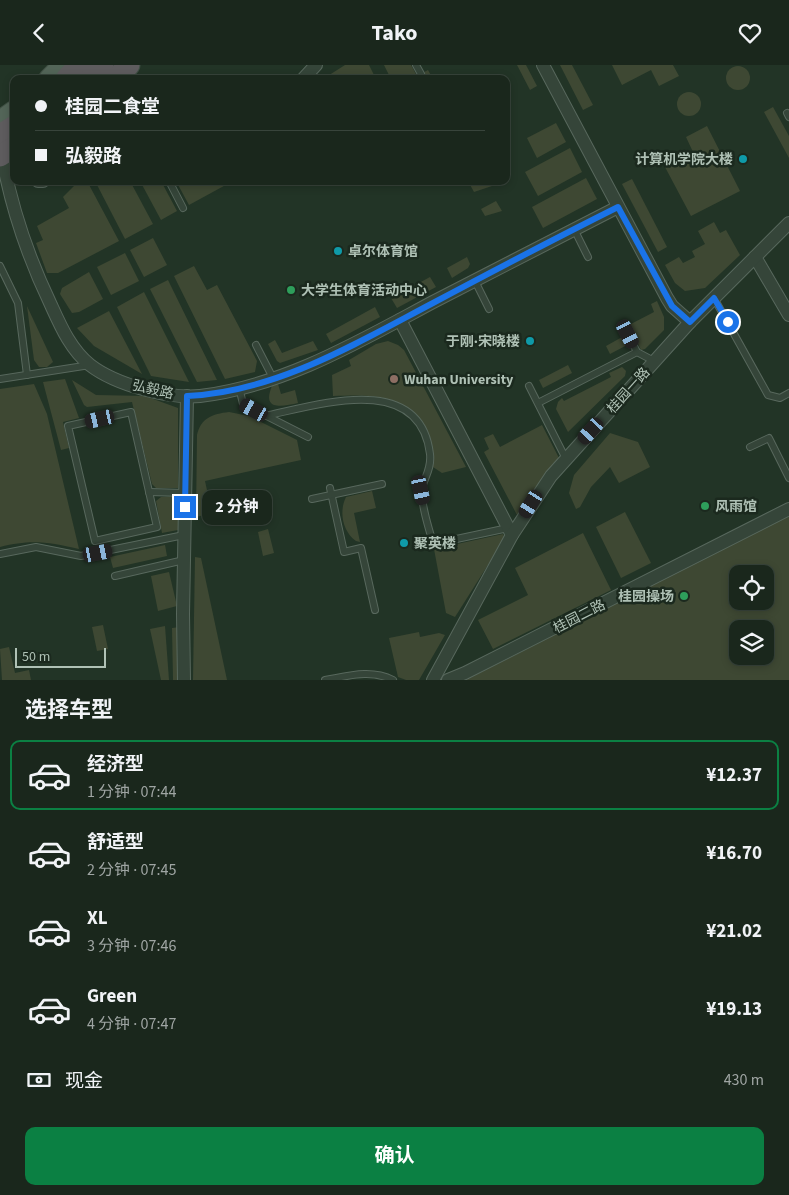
<!DOCTYPE html>
<html lang="zh">
<head>
<meta charset="utf-8">
<style>
	:root { --surface:#1a271c; --page:#273329; --text:#f1f3f6; --muted:#9fa5a3; --line:#38443b; --accent:#0b8043 }
	body { margin:0; font-family:"Source Sans 3","Noto Sans SC",sans-serif; background:var(--page); color:var(--text); height:100vh; display:flex; flex-direction:column; font-size:19px; white-space:nowrap }
	* { box-sizing:border-box; margin:0 }
	p { font-size:16px; color:var(--muted) }
	.icon { flex:none; width:28px; height:28px; fill:none; stroke:currentColor; stroke-width:2; stroke-linecap:round; stroke-linejoin:round }
	.map { position:relative; height:615px; overflow:hidden }
	.side { display:flex; flex-direction:column; background:var(--surface); flex:1 }
	.side>* { flex:none }
	.hud { position:absolute; left:10px; top:10px; width:500px; height:110px; border-radius:10px; box-shadow:0 2px 8px #0003,0 0 0 1px var(--line); display:grid; align-content:center; height:110px; padding:0 25px; background:var(--surface) }
	.fabs { position:absolute; left:729px; top:500px; display:grid; gap:10px }
	.fabs a { display:grid; place-items:center; width:45px; height:45px; border-radius:10px; background:var(--surface); box-shadow:0 2px 8px #0003,0 0 0 1px var(--line); font-size:25px }
	.scale { position:absolute; left:15px; bottom:12px; width:91px; box-sizing:border-box; padding-left:5px; border:2px solid #afc1b5; border-top:0; font-size:14px; line-height:18px; white-space:nowrap; color:#afc1b5; -webkit-text-stroke:4px #1b291e; paint-order:stroke }
	.end { position:absolute; width:22px; height:22px; margin:-11px; border:6px solid #1a73e8; background:#fff; box-shadow:0 0 0 2px #fff }
	.from { border-radius:50% }
	.bubble { position:absolute; height:35px; border-radius:10px; background:var(--surface); box-shadow:0 2px 8px #0003,0 0 0 1px var(--line); font-size:16px; font-weight:700; line-height:35px; text-align:center }
	.car { position:absolute; width:15px; height:30px; margin:-15px -8px; border-radius:6px; box-shadow:0 0 4px 1px #0007; background:linear-gradient(#222 24%,#8ab4d8 0 40%,#222 0 76%,#8ab4d8 0 86%,#222 0) }
	.hud b { display:flex; align-items:center; gap:18px; height:48px; font-size:19px }
	.hud b+b { border-top:1px solid var(--line) }
	.hud i { width:12px; height:12px; background:var(--text) }
	ul { padding:0; list-style:none }
	li { display:flex; align-items:center; gap:15px; height:70px; margin:0 10px 8px; padding:0 15px; border:2px solid transparent; border-radius:10px }
	li div { flex:1 }
	li b { display:block; font-size:19px }
	li em { font-style:normal; font-weight:700 }
	li.on { border-color:var(--accent) }
	li>.icon { width:45px; height:45px; stroke-width:1.5 }
	h2 { padding:0 25px; font-size:22px; line-height:60px }
	.pay { display:flex; align-items:center; gap:12px; height:55px; padding:0 25px; font-size:19px }
	.pay p { margin-inline-start:auto }
	.cta { display:flex; gap:10px; margin-top:auto; padding:10px 25px }
	.cta a { flex:1; height:58px; border-radius:10px; background:var(--accent); color:#fff; font-size:20px; font-weight:700; line-height:58px; text-align:center }
	header { display:flex; justify-content:space-between; align-items:center; height:65px; padding:0 25px; background:var(--surface); font-size:22px; font-weight:700 }
	.map>svg:first-child { display:block }
	.green { fill:#3e4833; fill-rule:evenodd }
	.lines { fill:none; stroke-linecap:round; stroke-linejoin:round }
	.service-casing { stroke:#58685d; stroke-width:8 }
	.minor-casing { stroke:#58685d; stroke-width:14 }
	.primary-casing { stroke:#415145; stroke-width:22 }
	.trunk-casing { stroke:#3f4f44; stroke-width:23 }
	.service { stroke:#354539; stroke-width:6 }
	.minor { stroke:#354539; stroke-width:12 }
	.primary { stroke:#536558; stroke-width:20 }
	.trunk { stroke:#5e5c5e; stroke-width:21 }
	.route { stroke:#1a73e8; stroke-width:6 }
	.culture-dot { fill:#0f9aa8; stroke:#1b291e; stroke-width:2 }
	.leisure-dot { fill:#2e9e5b; stroke:#1b291e; stroke-width:2 }
	.education-dot { fill:#8d6e63; stroke:#1b291e; stroke-width:2 }
	.labels { text-anchor:middle; stroke-width:5; stroke-linejoin:round; paint-order:stroke }
	.poi-label { font-size:14px; font-weight:bold; fill:#afc1b5; stroke:#1b291e; text-anchor:start }
	.street-label { font-size:14px; fill:#afc1b5; stroke:#1b291e }
</style>
</head>
<body>
<header><svg class="icon" aria-label="back" viewBox="0 0 24 24"><path d="M15 5l-7 7 7 7"/></svg>Tako<svg class="icon" aria-label="heart" viewBox="0 0 24 24"><path d="M12 20l-8-8c-3-5 5-10 8-4 3-6 11-1 8 4z"/></svg></header>
<div class="map">
<svg width="789" height="615" viewBox="0 0 789 615">
	<rect width="100%" height="100%" fill="#223426"/>
	<!-- green -->
	<g class="green">
		<path d="M345 0H369L376 14H323Z"/>
		<path d="M384 0H411L417 11 428 5 433 14H402L400 12 391 14Z"/>
		<path d="M517 0H526L537 21 530 25Z"/>
		<path d="M560 0H572L593 40 583 45Z"/>
		<path d="M612 0H673L679 11 659 21 651 5 622 20Z"/>
		<circle cx="738" cy="13" r="12"/>
		<circle cx="689" cy="39" r="12"/>
		<path d="M773 42 789 71V93L764 47Z"/>
		<path d="M556 58 566 77 537 93 527 73Z"/>
		<path d="M707 61 740 126 691 151 665 102 693 87 686 72Z"/>
		<path d="M570 83 582 107 538 131 525 107Z"/>
		<path d="M586 113 597 134 543 163 532 142Z"/>
		<path d="M632 114 667 182 658 187 622 119Z"/>
		<path d="M79 116H87L119 176 58 208H47L36 178 43 175 37 161 69 143 63 132Z"/>
		<path d="M95 116H130L153 159 125 174Z"/>
		<path d="M140 116H161L177 146 161 155Z"/>
		<path d="M176 116H233L189 140Z"/>
		<path d="M468 116H504V117L474 127Z"/>
		<path d="M496 136 502 146 485 151 481 144Z"/>
		<path d="M714 157 720 168 726 165 740 190 705 223 685 226 675 218 665 200 679 192 683 198 695 192 692 186 705 179 698 166Z"/>
		<path d="M153 173 167 200 144 212 130 185Z"/>
		<path d="M125 188 139 216 111 230 97 202Z"/>
		<path d="M467 192 470 199 468 203 452 213 447 203Z"/>
		<path d="M194 201 207 225 217 220 257 296 255 307 225 314 174 211Z"/>
		<path d="M89 207 103 234 79 247 72 248 60 229 62 223Z"/>
		<path d="M430 212 436 222 397 243 391 233Z"/>
		<path d="M168 215 217 315 197 317 150 224Z"/>
		<path d="M144 227 189 317 151 311 117 242Z"/>
		<path d="M657 236 664 252V265L645 284 641 285 629 260 654 247 651 239Z"/>
		<path d="M27 241 53 297 47 302H39L34 295Z"/>
		<path d="M375 242 380 252 331 278 326 269Z"/>
		<path d="M109 246 142 309 94 281 77 263Z"/>
		<path d="M624 271 629 279 610 289 606 281Z"/>
		<path d="M275 275 282 288 313 276 318 285 280 298 277 296 268 279Z"/>
		<path d="M388 276 398 280 404 285 466 402 442 408 433 402C435 374 414 341 387 334 370 329 350 331 333 331L332 310 351 301 349 295 376 279Z"/>
		<path d="M568 300 572 308 543 323 539 315Z"/>
		<path d="M622 302 626 306 625 311 568 367 556 344 558 337 562 333 564 336 611 312 609 308Z"/>
		<path d="M65 314 79 353 63 357 69 383 61 385 43 317Z"/>
		<path d="M72 315 96 330 145 331 178 343V423H156L152 419 132 337 87 342 84 340Z"/>
		<path d="M34 319 47 349 79 484C48 477 31 474 0 482V324Z"/>
		<path d="M278 319 281 329 295 325 298 338C284 341 261 347 272 321Z"/>
		<path d="M229 347 249 351 297 375 301 395 205 416 212 448 196 452 197 370C201 353 212 349 229 347Z"/>
		<path d="M542 360 559 393 517 450 484 387 489 384 484 373 493 369 500 382Z"/>
		<path d="M610 368 638 377 650 402 619 418 610 402 591 422 580 442 576 444 569 428 574 410Z"/>
		<path d="M372 426 376 443 354 448 360 477 356 476C342 466 339 446 346 432Z"/>
		<path d="M179 431 178 465 162 468 156 436 161 432Z"/>
		<path d="M625 447 651 498 621 513 596 462Z"/>
		<path d="M789 450V615H466ZM738 509H765V536H738ZM738 564H765V591H738Z"/>
		<path d="M268 464 274 488 263 491 258 467Z"/>
		<path d="M583 468 611 525 493 584 478 555 528 530 515 503Z"/>
		<path d="M503 469 505 473 455 552 446 548 434 484Z"/>
		<path d="M165 480 167 491 113 503 110 492Z"/>
		<path d="M195 492 201 493 227 615H193Z"/>
		<path d="M169 507 177 541 158 546 151 511Z"/>
		<path d="M103 560 108 584 97 586 92 562Z"/>
		<path d="M165 561 169 615H161L150 564Z"/>
		<path d="M180 562V615H173L172 563Z"/>
		<path d="M419 567 420 572 439 568 445 570 419 615H406L398 612 389 573Z"/>
		<path d="M9 582 15 608 29 605 31 615H2L0 584Z"/>
	</g>
	<g class="lines">
		<!-- service casing -->
		<g class="service-casing">
			<g id="service">
				<path d="M416 0 421 9"/>
				<path d="M787 48 789 52"/>
				<path d="M169 116 183 143"/>
				<path d="M574 164 588 192"/>
				<path d="M0 201 18 238 27 310"/>
				<path d="M475 216 489 244"/>
				<path d="M714 233 768 330 780 333 789 328"/>
				<path d="M628 269 637 287 654 296"/>
				<path d="M256 280 273 313"/>
				<path d="M0 314 90 300"/>
				<path d="M529 321 566 394"/>
				<path d="M239 322 243 339 308 372"/>
				<path d="M538 338 637 287"/>
				<path d="M131 347 157 462 95 476 68 361Z"/>
				<path d="M265 351C317 340 420 306 430 389 432 406 422 415 422 426 421 442 429 462 433 479L508 463"/>
				<path d="M750 382 769 373 789 413"/>
				<path d="M330 423 344 487 361 483 375 545"/>
				<path d="M149 427 185 428"/>
				<path d="M312 434 382 419"/>
				<path d="M0 489 36 482 81 491 184 470"/>
				<path d="M115 511 184 495"/>
				<path d="M325 615C348 611 371 604 393 615"/>
			</g>
		</g>
		<!-- minor casing -->
		<g class="minor-casing">
			<g id="minor">
				<path d="M543 0 667 233 672 241 690 257"/>
				<path d="M303 14 316 0"/>
				<path d="M4 101C14 152 29 194 51 240 61 262 71 285 90 300 116 320 169 334 200 331 284 321 360 276 433 237 495 205 557 173 618 142"/>
				<path d="M38 116H43"/>
				<path d="M755 192 789 250"/>
				<path d="M400 255 512 470"/>
				<path d="M184 615 183 549 187 331"/>
				<path d="M433 615 512 470 551 411 690 257 789 158"/>
				<path d="M448 615 465 608 789 444"/>
			</g>
		</g>
		<!-- primary casing -->
		<g class="primary-casing">
			<g id="primary">
				<path d="M49 14 63 0"/>
				<path d="M0 56 14 46"/>
			</g>
		</g>
		<!-- trunk casing -->
		<g class="trunk-casing">
			<g id="trunk">
				<path d="M66 14 79 0"/>
				<path d="M90 14 103 0"/>
				<path d="M115 14 129 0"/>
				<path d="M0 70 14 61"/>
				<path d="M0 91 14 82"/>
			</g>
		</g>
		<!-- service -->
		<use href="#service" class="service"/>
		<!-- minor -->
		<use href="#minor" class="minor"/>
		<!-- primary -->
		<use href="#primary" class="primary"/>
		<!-- trunk -->
		<use href="#trunk" class="trunk"/>
	</g>
	<g class="lines">
		<!-- route -->
		<path class="route" d="M185 442 187 331C276 327 357 278 433 238 495 205 556 173 618 142L672 241 690 257 714 233 728 257"/>
	</g>
	<!-- markers -->
	<g class="culture-dot">
		<circle cx="743" cy="94" r="5"/>
		<circle cx="338" cy="186" r="5"/>
		<circle cx="530" cy="276" r="5"/>
		<circle cx="404" cy="478" r="5"/>
	</g>
	<g class="leisure-dot">
		<circle cx="291" cy="225" r="5"/>
		<circle cx="705" cy="441" r="5"/>
		<circle cx="684" cy="531" r="5"/>
	</g>
	<circle class="education-dot" cx="394" cy="314" r="5"/>
	<g class="labels">
		<!-- poi labels -->
		<g class="poi-label">
			<text x="733" y="99" text-anchor="end">计算机学院大楼</text>
			<text x="348" y="191">卓尔体育馆</text>
			<text x="301" y="230">大学生体育活动中心</text>
			<text x="520" y="281" text-anchor="end">于刚·宋晓楼</text>
			<text x="404" y="319">Wuhan University</text>
			<text x="715" y="446">风雨馆</text>
			<text x="414" y="483">聚英楼</text>
			<text x="674" y="536" text-anchor="end">桂园操场</text>
		</g>
		<!-- street labels -->
		<g class="street-label">
			<text transform="translate(153 324) rotate(13)" y="5">弘毅路</text>
			<text transform="translate(628 325) rotate(-48)" y="5">桂园一路</text>
			<text transform="translate(579 551) rotate(-27)" y="5">桂园二路</text>
		</g>
	</g>
</svg>
<div class="fabs">
<a><svg class="icon" aria-label="locate" viewBox="0 0 24 24"><circle cx="12" cy="12" r="6"/><path d="M12 2v4M12 18v4M2 12h4M18 12h4"/></svg></a>
<a><svg class="icon" aria-label="layers" viewBox="0 0 24 24"><path d="M12 4l9 5-9 5-9-5zM3 14l9 5 9-5"/></svg></a>
</div>
<div class="scale">50 m</div>
<i class="end from" style="left:728px;top:257px"></i>
<i class="end" style="left:185px;top:442px"></i>
<div class="bubble" style="left:202px;top:425px;width:70px">2 分钟</div>
<i class="car" style="left:628px;top:269px;rotate:153deg"></i>
<i class="car" style="left:254px;top:345px;rotate:299deg"></i>
<i class="car" style="left:100px;top:354px;rotate:257deg"></i>
<i class="car" style="left:591px;top:366px;rotate:222deg"></i>
<i class="car" style="left:421px;top:425px;rotate:168deg"></i>
<i class="car" style="left:531px;top:439px;rotate:212deg"></i>
<i class="car" style="left:98px;top:488px;rotate:79deg"></i>
<div class="hud">
<b><i class="from"></i>桂园二食堂</b>
<b><i></i>弘毅路</b>
</div>
</div>
<section class="side">
<h2>选择车型</h2>
<ul>
<li class="on"><svg class="icon" aria-label="car" viewBox="0 0 24 24"><path d="M5 17H2v-5l4-1 3-4h7l3 4 3 1v5h-3M9 17h6M6 11h13"/><circle cx="7" cy="17" r="2"/><circle cx="17" cy="17" r="2"/></svg><div><b>经济型</b><p>1 分钟 · 07:44</p></div><em>¥12.37</em></li>
<li><svg class="icon" aria-label="car" viewBox="0 0 24 24"><path d="M5 17H2v-5l4-1 3-4h7l3 4 3 1v5h-3M9 17h6M6 11h13"/><circle cx="7" cy="17" r="2"/><circle cx="17" cy="17" r="2"/></svg><div><b>舒适型</b><p>2 分钟 · 07:45</p></div><em>¥16.70</em></li>
<li><svg class="icon" aria-label="car" viewBox="0 0 24 24"><path d="M5 17H2v-5l4-1 3-4h7l3 4 3 1v5h-3M9 17h6M6 11h13"/><circle cx="7" cy="17" r="2"/><circle cx="17" cy="17" r="2"/></svg><div><b>XL</b><p>3 分钟 · 07:46</p></div><em>¥21.02</em></li>
<li><svg class="icon" aria-label="car" viewBox="0 0 24 24"><path d="M5 17H2v-5l4-1 3-4h7l3 4 3 1v5h-3M9 17h6M6 11h13"/><circle cx="7" cy="17" r="2"/><circle cx="17" cy="17" r="2"/></svg><div><b>Green</b><p>4 分钟 · 07:47</p></div><em>¥19.13</em></li>
</ul>
<div class="pay"><svg class="icon" aria-label="cash" viewBox="0 0 24 24"><path d="M3 7h18v10H3z"/><circle cx="12" cy="12" r="2"/></svg>现金<p>430 m</p></div>
<div class="cta"><a>确认</a></div>
</section>
</body>
</html>
